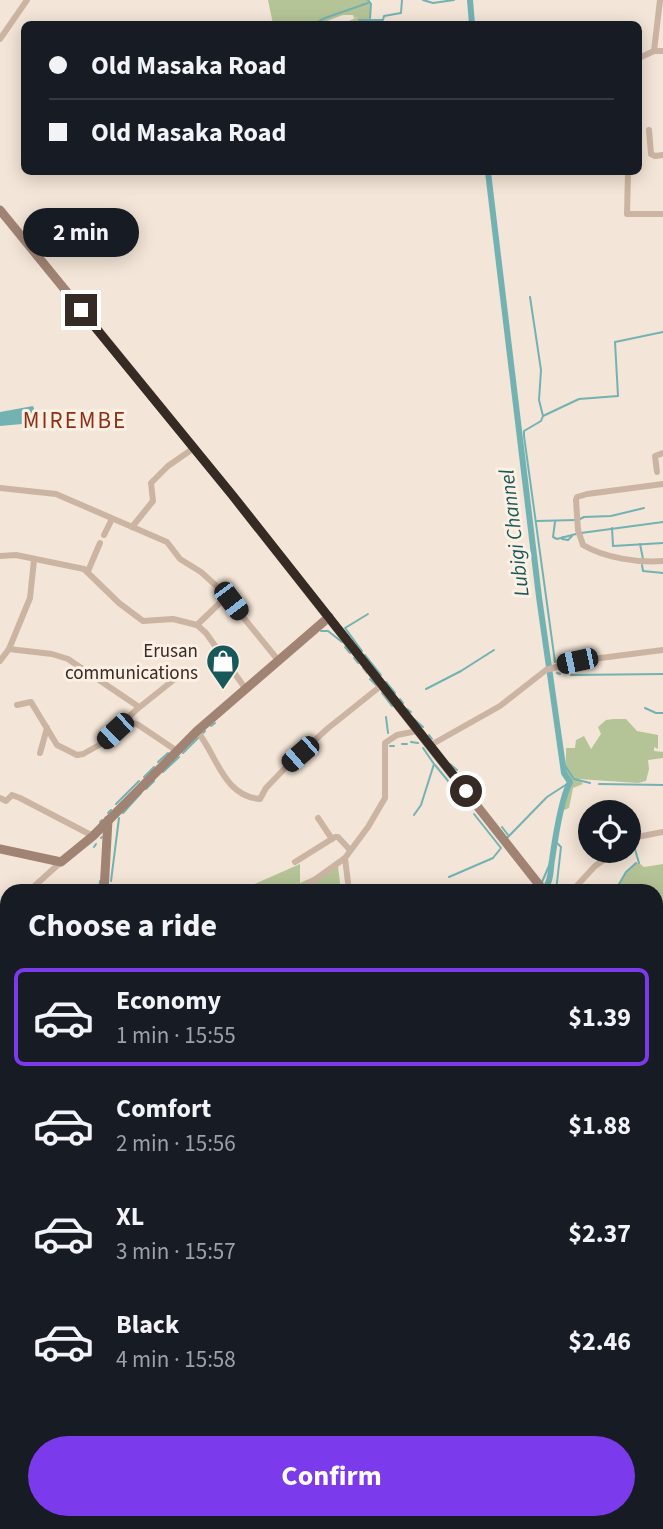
<!DOCTYPE html>
<html lang="en">
<head>
<meta charset="utf-8">
<style>
	:root { --surface:#171b24; --page:#20242c; --text:#f1f3f6; --muted:#9ea1a6; --line:#363941; --accent:#7c3aed }
	body { margin:0; font-family:"Source Sans 3",sans-serif; background:var(--page); color:var(--text); height:100vh; display:flex; flex-direction:column; font-size:26px; white-space:nowrap }
	* { box-sizing:border-box; margin:0 }
	p { font-size:23px; color:var(--muted) }
	.icon { flex:none; width:38px; height:38px; fill:none; stroke:currentColor; stroke-width:2; stroke-linecap:round; stroke-linejoin:round }
	.map { position:relative; flex:1; overflow:hidden }
	.drawer { position:absolute; left:0px; top:884px; width:663px; height:646px; display:flex; flex-direction:column; background:var(--surface); border-radius:21px 21px 0 0; box-shadow:0 4px 18px #0003 }
	.drawer>* { flex:none }
	.banner { position:absolute; left:21px; top:21px; width:621px; height:154px; border-radius:10px; box-shadow:0 4px 18px #0003; display:grid; align-content:center; height:154px; padding:0 28px; background:var(--surface) }
	.tools { position:absolute; left:578px; top:800px; display:grid; gap:14px }
	.tools a { display:grid; place-items:center; width:63px; height:63px; border-radius:50%; background:var(--surface); box-shadow:0 4px 18px #0003; font-size:35px }
	.end { position:absolute; width:32px; height:32px; margin:-16px; border:9px solid #362a25; background:#fff; box-shadow:0 0 0 4px #fff }
	.from { border-radius:50% }
	.bubble { position:absolute; height:49px; border-radius:24px; background:var(--surface); box-shadow:0 4px 18px #0003; font-size:23px; font-weight:700; line-height:49px; text-align:center }
	.car { position:absolute; width:21px; height:42px; margin:-21px -10px; border-radius:9px; box-shadow:0 0 5px 2px #0007; background:linear-gradient(#222 24%,#8ab4d8 0 40%,#222 0 76%,#8ab4d8 0 86%,#222 0) }
	.banner b { display:flex; align-items:center; gap:24px; height:66px; font-size:26px }
	.banner b+b { border-top:2px solid var(--line) }
	.banner i { width:18px; height:18px; background:var(--text) }
	ul { padding:0; list-style:none }
	li { display:flex; align-items:center; gap:21px; height:98px; margin:0 14px 10px; padding:0 14px; border:4px solid transparent; border-radius:10px }
	li div { flex:1 }
	li b { display:block; font-size:26px }
	li em { font-style:normal; font-weight:700 }
	li.selected { border-color:var(--accent) }
	li>.icon { width:63px; height:63px; stroke-width:1.5 }
	h2 { padding:0 28px; font-size:32px; line-height:84px }
	.action { display:flex; gap:14px; margin-top:auto; padding:14px 28px }
	.action a { flex:1; height:80px; border-radius:42px; background:var(--accent); color:#fff; font-size:28px; font-weight:700; line-height:80px; text-align:center }
	.map>svg:first-child { display:block }
	.green { fill:#b5c496 }
	.water { fill:#73b2b3 }
	.lines { fill:none; stroke-linecap:round; stroke-linejoin:round }
	.stream { stroke:#73b2b3; stroke-width:2 }
	.canal { stroke:#73b2b3; stroke-width:6 }
	.street { stroke:#ccb4a2; stroke-width:6 }
	.secondary { stroke:#a08373; stroke-width:9 }
	.route { stroke:#362a25; stroke-width:9 }
	.labels { text-anchor:middle; stroke-width:6; stroke-linejoin:round; paint-order:stroke }
	.poi-label { font-size:19px; fill:#362a25; stroke:#fbf0e3; text-anchor:end }
	.water-label { font-size:21px; font-style:italic; fill:#17585b; stroke:#fbf0e3 }
	.quarter-label { font-size:23px; letter-spacing:2px; fill:#8d3016; stroke:#fbf0e3 }
</style>
</head>
<body>
<div class="map">
<svg width="663" height="1529" viewBox="0 0 663 1529">
	<rect width="100%" height="100%" fill="#f3e5d7"/>
	<!-- green -->
	<g class="green">
		<path d="M268 0H368L371 4 370 24H342L358 17 354 18 353 15H343L319 24H273Z"/>
		<path d="M613 719H626L637 731 658 735V749L654 747V751L663 752V758L648 760 649 769 646 781 638 783 579 779 583 784 573 788 569 808 562 811 564 793 569 782C562 770 567 762 566 748H575L576 740 584 736 591 749 601 734 598 727 606 720Z"/>
		<path d="M636 863H639L644 867 663 864V909L656 911V891H615L626 872Z"/>
		<path d="M300 864V883L338 866 341 891H239Z"/>
	</g>
	<!-- water -->
	<path class="water" d="M33 406 39 421 31 427 22 424 0 426V412Z"/>
	<g class="lines">
		<!-- stream -->
		<g class="stream">
			<path d="M368 0 371 4 370 18"/>
			<path d="M423 0 433 3 454 0"/>
			<path d="M359 20H383L384 16 401 13 402 0"/>
			<path d="M314 24 325 18 368 3"/>
			<path d="M530 297 541 370 539 400 543 416 541 421 524 431V436L555 662"/>
			<path d="M543 416 579 399 618 396 615 342 663 332"/>
			<path d="M580 519 584 517 611 516 644 508"/>
			<path d="M537 521 576 520"/>
			<path d="M555 522 553 537 557 539 576 534"/>
			<path d="M612 528 613 546 663 543"/>
			<path d="M581 533 663 522"/>
			<path d="M563 537 562 539 568 540 572 536"/>
			<path d="M640 544 643 559"/>
			<path d="M642 565 643 571 663 573"/>
			<path d="M321 631H328L342 642"/>
			<path d="M345 647 350 653"/>
			<path d="M362 651 345 628 368 614"/>
			<path d="M365 655 381 675"/>
			<path d="M354 658 358 663"/>
			<path d="M363 668 367 673"/>
			<path d="M557 673 560 674"/>
			<path d="M571 675 663 674"/>
			<path d="M370 679 377 686"/>
			<path d="M386 682 395 693"/>
			<path d="M426 689 461 671 494 650"/>
			<path d="M382 693 392 706"/>
			<path d="M400 699 403 703"/>
			<path d="M645 708 656 713H663"/>
			<path d="M407 709 411 712"/>
			<path d="M386 717 388 733"/>
			<path d="M414 719 423 727"/>
			<path d="M211 726 215 723"/>
			<path d="M203 733 205 731"/>
			<path d="M429 735 432 739"/>
			<path d="M411 742 418 743"/>
			<path d="M402 744H407"/>
			<path d="M390 746H394"/>
			<path d="M183 753 199 737"/>
			<path d="M158 762 168 753"/>
			<path d="M450 764 457 770"/>
			<path d="M564 764 574 779 590 783"/>
			<path d="M435 765 467 804"/>
			<path d="M163 772 179 757"/>
			<path d="M462 776 468 788"/>
			<path d="M144 777 154 767"/>
			<path d="M599 784 663 785"/>
			<path d="M146 789 154 781"/>
			<path d="M116 804 139 781"/>
			<path d="M108 813 111 810"/>
			<path d="M123 813 141 793"/>
			<path d="M414 815 421 805 434 764 423 748"/>
			<path d="M100 822 102 820"/>
			<path d="M502 827 508 835"/>
			<path d="M101 838 102 837"/>
			<path d="M507 838 547 797 570 782"/>
			<path d="M634 846 639 863"/>
			<path d="M94 847 96 844"/>
			<path d="M449 877 493 858 501 848 474 814"/>
			<path d="M111 881 119 818"/>
			<path d="M542 882 551 861"/>
			<path d="M99 891 100 881"/>
			<path d="M110 891 111 887"/>
			<path d="M556 891 561 847 556 842"/>
			<path d="M615 891 626 872 636 863"/>
			<path d="M656 975 663 970"/>
			<path d="M656 1101 663 1114"/>
			<path d="M656 1117 662 1115"/>
			<path d="M656 1151 663 1141"/>
			<path d="M656 1153 663 1154"/>
			<path d="M517 1522V1529"/>
			<path d="M505 1523V1522"/>
			<path d="M377 1524 378 1522"/>
			<path d="M490 1528 494 1529"/>
			<path d="M375 1529V1528"/>
		</g>
		<!-- canal -->
		<g class="canal">
			<path d="M470 0 472 24"/>
			<path d="M488 172 539 597 564 773 570 782C561 799 555 839 552 860 550 870 552 878 546 887"/>
			<path d="M490 1522V1529"/>
		</g>
		<!-- street -->
		<g class="street">
			<path d="M0 39 27 0"/>
			<path d="M654 51 660 0"/>
			<path d="M639 58 654 51H663"/>
			<path d="M649 130 651 154 655 156 663 155"/>
			<path d="M628 172 627 214H663"/>
			<path d="M657 472 655 456 663 453"/>
			<path d="M663 484 587 494 577 497 576 500 578 530 583 545C605 558 638 563 663 561"/>
			<path d="M0 488 56 494 167 542 180 559 201 572 222 591 278 660"/>
			<path d="M132 527 153 501 151 483 168 466 194 448"/>
			<path d="M104 535 112 519"/>
			<path d="M0 556 16 555 84 569 119 603 143 621 173 619 197 625 206 633 245 688"/>
			<path d="M88 571 100 543"/>
			<path d="M197 625 227 596"/>
			<path d="M9 649 52 654 68 659 139 707"/>
			<path d="M0 661 9 649 30 598 34 560"/>
			<path d="M17 705 31 702 57 745 77 755 83 754 101 744 136 710 176 678"/>
			<path d="M123 722 137 724 177 751"/>
			<path d="M197 731C217 755 223 796 260 799L266 788 288 765 327 729 382 685"/>
			<path d="M429 746 500 706 546 670 577 661 663 650"/>
			<path d="M40 753 47 728"/>
			<path d="M0 798 6 801 12 795 20 798 93 836"/>
			<path d="M318 818 332 839"/>
			<path d="M628 843 637 837 663 832"/>
			<path d="M295 862 335 837H338L350 850"/>
			<path d="M29 891 61 862"/>
			<path d="M299 891 345 858"/>
			<path d="M349 891 345 858 368 827 385 798V743L397 735 417 731"/>
			<path d="M572 891 595 866 618 850"/>
			<path d="M0 917 7 911"/>
			<path d="M656 1171 657 1166"/>
			<path d="M0 1196 7 1204"/>
			<path d="M656 1204 660 1223"/>
			<path d="M0 1230 7 1204"/>
			<path d="M0 1294 7 1293"/>
			<path d="M656 1336H663"/>
			<path d="M0 1424H7"/>
			<path d="M656 1443H663"/>
			<path d="M100 1522 133 1529"/>
			<path d="M595 1525H663"/>
			<path d="M171 1529 179 1522"/>
			<path d="M381 1529 382 1522"/>
		</g>
		<!-- secondary -->
		<g class="secondary">
			<path d="M0 210 233 496 544 891"/>
			<path d="M0 849 61 862 93 836 197 731 329 617"/>
			<path d="M104 891 108 820"/>
			<path d="M656 1035 663 1044"/>
			<path d="M45 1529 47 1522"/>
		</g>
	</g>
	<g class="lines">
		<!-- route -->
		<path class="route" d="M81 310 233 496 466 791"/>
	</g>
	<!-- icons -->
	<defs>
		<g id="shop-pin" transform="scale(1.75)"><path d="M0 17L-7.5 6A9.5 9.5 0 1 1 7.5 6Z" fill="#17585b" stroke="#fbf0e3"/><path d="M-5-2.5h2.3a2.7 3.5 0 0 1 5.4 0H5L5.5 6h-11ZM-1.5-2.5h3a1.5 2.3 0 0 0-3 0Z" fill="#fff"/></g>
	</defs>
	<g fill-rule="evenodd">
		<use href="#shop-pin" x="223" y="661"/>
	</g>
	<g class="labels">
		<!-- poi labels -->
		<g class="poi-label">
			<text x="198" y="657">Erusan<tspan x="198" dy="22">communications</tspan></text>
		</g>
		<!-- water labels -->
		<g class="water-label">
			<text transform="translate(514 533) rotate(-97)" y="7">Lubigi Channel</text>
		</g>
		<!-- quarter labels -->
		<g class="quarter-label">
			<text x="75" y="428">MIREMBE</text>
		</g>
	</g>
</svg>
<div class="tools">
<a><svg class="icon" aria-label="locate" viewBox="0 0 24 24"><circle cx="12" cy="12" r="6"/><path d="M12 2v4M12 18v4M2 12h4M18 12h4"/></svg></a>
</div>
<i class="end from" style="left:466px;top:791px"></i>
<i class="end" style="left:81px;top:310px"></i>
<div class="bubble" style="left:23px;top:208px;width:116px">2 min</div>
<i class="car" style="left:231px;top:601px;rotate:143deg"></i>
<i class="car" style="left:577px;top:661px;rotate:258deg"></i>
<i class="car" style="left:115px;top:731px;rotate:227deg"></i>
<i class="car" style="left:300px;top:754px;rotate:229deg"></i>
<div class="banner">
<b><i class="from"></i>Old Masaka Road</b>
<b><i></i>Old Masaka Road</b>
</div>
<section class="drawer">
<h2>Choose a ride</h2>
<ul>
<li class="selected"><svg class="icon" aria-label="car" viewBox="0 0 24 24"><path d="M5 17H2v-5l4-1 3-4h7l3 4 3 1v5h-3M9 17h6M6 11h13"/><circle cx="7" cy="17" r="2"/><circle cx="17" cy="17" r="2"/></svg><div><b>Economy</b><p>1 min · 15:55</p></div><em>$1.39</em></li>
<li><svg class="icon" aria-label="car" viewBox="0 0 24 24"><path d="M5 17H2v-5l4-1 3-4h7l3 4 3 1v5h-3M9 17h6M6 11h13"/><circle cx="7" cy="17" r="2"/><circle cx="17" cy="17" r="2"/></svg><div><b>Comfort</b><p>2 min · 15:56</p></div><em>$1.88</em></li>
<li><svg class="icon" aria-label="car" viewBox="0 0 24 24"><path d="M5 17H2v-5l4-1 3-4h7l3 4 3 1v5h-3M9 17h6M6 11h13"/><circle cx="7" cy="17" r="2"/><circle cx="17" cy="17" r="2"/></svg><div><b>XL</b><p>3 min · 15:57</p></div><em>$2.37</em></li>
<li><svg class="icon" aria-label="car" viewBox="0 0 24 24"><path d="M5 17H2v-5l4-1 3-4h7l3 4 3 1v5h-3M9 17h6M6 11h13"/><circle cx="7" cy="17" r="2"/><circle cx="17" cy="17" r="2"/></svg><div><b>Black</b><p>4 min · 15:58</p></div><em>$2.46</em></li>
</ul>
<div class="action"><a>Confirm</a></div>
</section>
</div>
</body>
</html>
